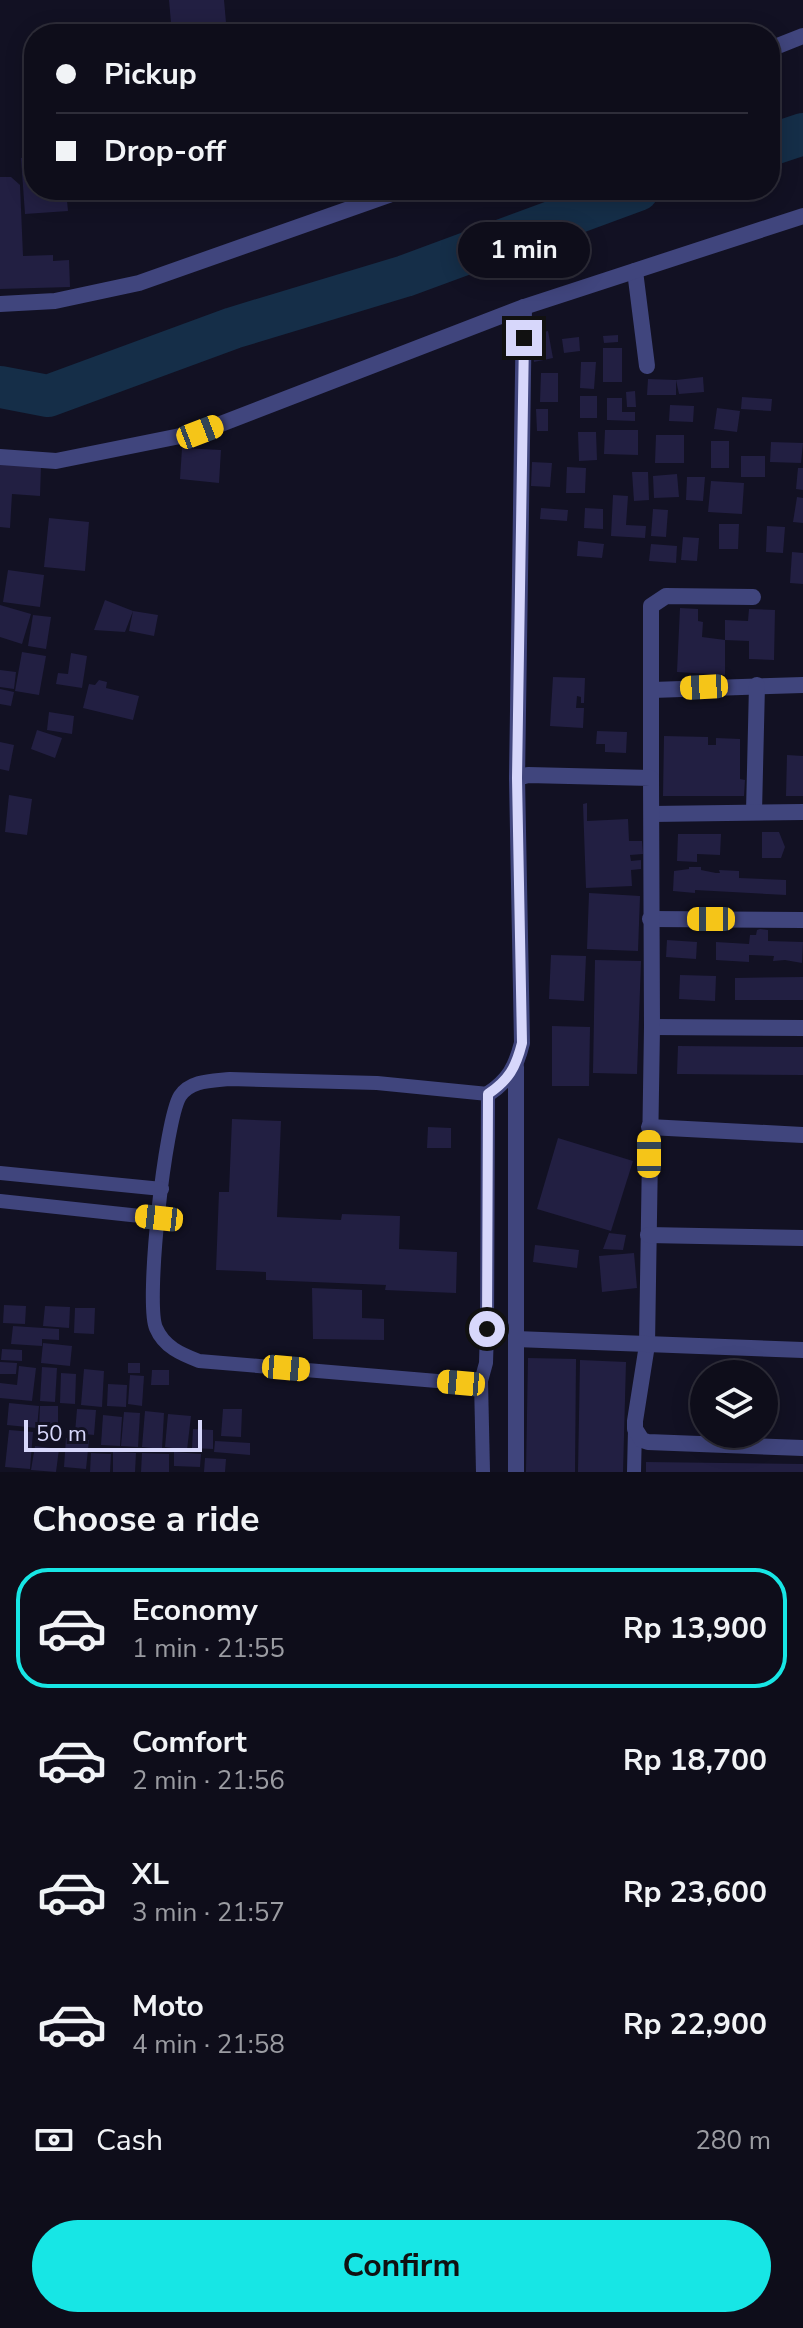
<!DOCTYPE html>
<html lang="en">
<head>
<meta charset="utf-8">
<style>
	:root { --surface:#0e0d1a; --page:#1c1b27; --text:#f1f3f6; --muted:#9b9ca2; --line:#2e2d39; --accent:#17e6e5 }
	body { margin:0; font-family:"Nunito Sans",sans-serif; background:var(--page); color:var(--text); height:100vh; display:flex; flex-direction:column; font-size:30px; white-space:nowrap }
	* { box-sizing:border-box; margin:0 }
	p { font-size:26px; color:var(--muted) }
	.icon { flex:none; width:44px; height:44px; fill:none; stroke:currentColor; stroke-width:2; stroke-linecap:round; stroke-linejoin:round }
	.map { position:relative; height:1472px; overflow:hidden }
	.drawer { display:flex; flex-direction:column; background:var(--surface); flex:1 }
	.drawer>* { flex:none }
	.banner { position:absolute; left:24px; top:24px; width:756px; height:176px; border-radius:32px; box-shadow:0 4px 20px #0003,0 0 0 2px var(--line); display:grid; align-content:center; height:176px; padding:0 32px; background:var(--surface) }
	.controls { position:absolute; left:690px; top:1360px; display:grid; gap:16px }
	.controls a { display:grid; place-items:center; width:88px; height:88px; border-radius:50%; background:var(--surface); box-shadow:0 4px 20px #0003,0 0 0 2px var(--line); font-size:40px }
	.scale { position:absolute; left:24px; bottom:20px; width:178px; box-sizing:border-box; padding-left:8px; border:4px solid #d7d7fb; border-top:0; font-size:22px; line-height:28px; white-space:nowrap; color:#d7d7fb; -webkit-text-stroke:6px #121123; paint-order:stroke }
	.end { position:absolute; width:36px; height:36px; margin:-18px; border:10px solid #d7d7fb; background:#111; box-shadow:0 0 0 4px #111 }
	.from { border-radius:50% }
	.bubble { position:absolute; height:56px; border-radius:28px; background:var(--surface); box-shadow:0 4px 20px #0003,0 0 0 2px var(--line); font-size:26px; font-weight:700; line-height:56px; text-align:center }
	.car { position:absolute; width:24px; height:48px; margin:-24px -12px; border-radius:10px; box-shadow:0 0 6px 2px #0007; background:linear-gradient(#f5c518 24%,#345 0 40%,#f5c518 0 76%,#345 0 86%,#f5c518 0) }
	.banner b { display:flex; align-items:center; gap:28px; height:76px; font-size:30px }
	.banner b+b { border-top:2px solid var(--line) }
	.banner i { width:20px; height:20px; background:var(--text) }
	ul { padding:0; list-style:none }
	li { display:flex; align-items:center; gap:24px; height:120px; margin:0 16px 12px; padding:0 16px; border:4px solid transparent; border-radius:32px }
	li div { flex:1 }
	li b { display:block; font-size:30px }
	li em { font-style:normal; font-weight:700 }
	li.on { border-color:var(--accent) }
	li>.icon { width:72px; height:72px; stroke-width:1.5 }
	h2 { padding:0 32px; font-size:36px; line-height:96px }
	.pay { display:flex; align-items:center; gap:20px; height:88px; padding:0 32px; font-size:30px }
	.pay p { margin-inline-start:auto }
	.cta { display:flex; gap:16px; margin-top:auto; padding:16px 32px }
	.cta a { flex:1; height:92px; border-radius:48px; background:var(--accent); color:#111; font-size:32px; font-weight:700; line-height:92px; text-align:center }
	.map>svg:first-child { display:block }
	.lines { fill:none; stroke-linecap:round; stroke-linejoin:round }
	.river { stroke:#152e48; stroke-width:42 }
	.building { fill:#221f42 }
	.service { stroke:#40457d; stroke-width:14 }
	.minor { stroke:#40457d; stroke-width:16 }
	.tertiary { stroke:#40457d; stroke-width:16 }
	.route { stroke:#d7d7fb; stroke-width:10 }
</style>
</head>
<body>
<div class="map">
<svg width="803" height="1472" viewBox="0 0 803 1472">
	<rect width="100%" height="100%" fill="#121123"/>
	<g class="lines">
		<!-- river -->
		<g class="river">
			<path d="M770 145 803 134"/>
			<path d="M0 387 48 396 233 328 405 276 638 190"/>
		</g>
	</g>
	<!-- building -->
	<g class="building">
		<path d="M169 0H224L227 34H172Z"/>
		<path d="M28 91H34V127H29Z"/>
		<path d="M34 157V190H66L68 211 25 214 21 158Z"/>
		<path d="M0 177H11L20 185 23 256 53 255V261L69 260 70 287 0 289Z"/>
		<path d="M548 331 553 358 534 362 530 335Z"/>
		<path d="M618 335V342L604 343 603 336Z"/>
		<path d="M579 337 580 351 564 353 562 339Z"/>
		<rect x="603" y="348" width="19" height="34"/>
		<path d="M581 362H596L594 389 580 388Z"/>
		<path d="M541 373H558V402H540Z"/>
		<path d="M703 377 704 392 679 394 676 380Z"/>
		<path d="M648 379 676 380V395H647Z"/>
		<path d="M635 391 636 407H627L626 392Z"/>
		<rect x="580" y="396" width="17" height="22"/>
		<path d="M742 397 772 399 771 411 741 409Z"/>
		<path d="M607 398H622V412H635V421L607 420Z"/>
		<path d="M670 405 694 406 693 422 669 421Z"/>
		<path d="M717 408 740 411 737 432 714 429Z"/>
		<path d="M536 409H548V431H537Z"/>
		<path d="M605 430H638V455L604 454Z"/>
		<path d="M578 432H596L597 460 579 461Z"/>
		<path d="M656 435H684V463H655Z"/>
		<rect x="711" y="441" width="18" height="27"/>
		<path d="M771 442 803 443 801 463 770 462Z"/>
		<path d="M182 448 221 450 219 483 180 479Z"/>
		<rect x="741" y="456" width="24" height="21"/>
		<path d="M532 462 552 463 550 487 531 486Z"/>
		<path d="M0 464 41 466 40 496 12 494 10 528 0 527Z"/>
		<path d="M567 467 586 468 585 493H566Z"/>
		<path d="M798 468H803V490L796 489Z"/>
		<path d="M632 472H648L649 500 634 501Z"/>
		<path d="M677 474 679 497 654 498 653 476Z"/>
		<path d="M687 477H705L703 501 686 500Z"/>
		<path d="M711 481 744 483 742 514 708 512Z"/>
		<path d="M613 495 628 496 626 525 646 526 645 538 611 536Z"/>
		<path d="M797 497 803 498V523L793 522Z"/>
		<path d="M541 508 568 510 567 521 540 519Z"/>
		<path d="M585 508 603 509V529L584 528Z"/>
		<path d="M653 509 668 510 666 537 651 536Z"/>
		<path d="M49 518 89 522 85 571 44 567Z"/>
		<path d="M719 524H739L738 549H719Z"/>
		<path d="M767 526 785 527 783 553 766 552Z"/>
		<path d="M683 537 699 538 697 561 681 560Z"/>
		<path d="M578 541 604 544 602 558 577 556Z"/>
		<path d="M651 544 677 546 676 563 649 561Z"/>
		<path d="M792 552 803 553V584L790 583Z"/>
		<path d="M8 570 44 575 40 607 3 602Z"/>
		<path d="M105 600 133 611 158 615 154 636 129 631 133 611 125 632 94 630Z"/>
		<path d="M0 605 31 614 22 644 0 637Z"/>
		<path d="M680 608 698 609V621L703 622 702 637 725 640V675L677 672Z"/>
		<path d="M749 609 775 610 774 660 749 659V641L725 640V620L748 621Z"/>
		<path d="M33 615 51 617 46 649 28 646Z"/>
		<path d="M22 652 46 656 39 695 15 691Z"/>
		<path d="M71 653 87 656 82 688 56 684 58 673 68 674Z"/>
		<path d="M0 670 16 672 14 689 0 687Z"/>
		<path d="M553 677 585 678 584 703H581V697L577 696 576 708H584L583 728 550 726Z"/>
		<path d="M99 680 107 682 106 688 139 696 133 720 83 708 89 684 95 685Z"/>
		<path d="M0 689 14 692 11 706 0 704Z"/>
		<path d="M49 712 74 716 72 734 47 730Z"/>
		<path d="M37 730 62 738 55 758 31 749Z"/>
		<path d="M597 731 627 732 626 753 605 752V744H596Z"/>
		<path d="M664 736 708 737V745H716V738L740 739V779L745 780 744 796H663Z"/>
		<path d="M0 742 14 745 9 771 0 769Z"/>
		<path d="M787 755 803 756V796H786Z"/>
		<path d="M9 795 32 799 27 835 5 832Z"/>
		<path d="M587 803V821L628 819 629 841H642L643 854 630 855 631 861 641 860V869L631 870 632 886 586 888 583 804Z"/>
		<path d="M762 832H779L785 847 781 858H762Z"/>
		<path d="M678 834H721L720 855 697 854V862L677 861Z"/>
		<path d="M689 867H701V870L716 873H720L719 870 739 871V878L786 880V895L695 890V893L673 891 674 871 689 869Z"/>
		<path d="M589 893 640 896 638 951 587 949Z"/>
		<path d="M760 929 768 930V941L803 942 802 963 785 960 773 961 774 956 749 955V962L716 960V942L749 944 750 935H756L757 930Z"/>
		<path d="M667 940 697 942 696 959 666 957Z"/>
		<path d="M551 955 586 956 584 1001 549 999Z"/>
		<path d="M595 960 641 961 637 1074 593 1073Z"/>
		<path d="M680 975 716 976 715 1001 679 999Z"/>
		<path d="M803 977V1000H735V978Z"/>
		<path d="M552 1026 590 1027 589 1086H552Z"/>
		<path d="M678 1046 803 1047V1075L677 1074Z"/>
		<path d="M232 1119 281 1121 277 1217 341 1220 342 1214 400 1216 399 1249 457 1252 456 1293 385 1290 386 1285 266 1280V1272L216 1270 219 1192H229Z"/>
		<path d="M428 1127 451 1128V1148H427Z"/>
		<path d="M558 1138 633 1161 611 1231 537 1209Z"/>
		<path d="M609 1233 626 1235 623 1250 603 1249Z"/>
		<path d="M535 1245 579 1250 577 1268 533 1262Z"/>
		<path d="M634 1253 637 1288 602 1292 599 1256Z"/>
		<path d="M312 1288 362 1290V1318L384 1319V1340L313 1339Z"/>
		<path d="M4 1305 26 1306 25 1324 3 1323Z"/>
		<path d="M45 1306 70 1307 69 1328 43 1326Z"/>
		<path d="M75 1308H95L94 1334 74 1333Z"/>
		<path d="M13 1326 59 1329V1340L42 1339V1346L11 1344Z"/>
		<path d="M43 1343 72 1346 70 1366 41 1363Z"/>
		<path d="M2 1349 22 1350V1361L1 1360Z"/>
		<path d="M528 1358 576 1359 575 1472H526Z"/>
		<path d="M580 1360 626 1362 623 1472H578Z"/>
		<path d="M0 1362 17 1363 16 1374H0Z"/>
		<rect x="128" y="1363" width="12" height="10"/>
		<path d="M19 1366 36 1368 32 1401 0 1398V1383L17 1385Z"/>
		<path d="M42 1367 57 1368 55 1402 40 1401Z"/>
		<path d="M84 1369 104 1371 102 1407 81 1405Z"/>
		<path d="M152 1370H169V1385H151Z"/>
		<path d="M61 1373 76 1374 75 1404 60 1403Z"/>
		<path d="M130 1375 144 1376 142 1406 128 1404Z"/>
		<path d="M108 1384 127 1385 126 1407 107 1406Z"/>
		<path d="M9 1403 39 1406 37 1428 7 1425Z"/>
		<path d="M40 1406H58V1429L39 1428Z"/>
		<path d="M77 1409 96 1410 94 1435 75 1433Z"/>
		<path d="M223 1409H242L241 1437 221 1436Z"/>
		<path d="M145 1411 164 1413 162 1449 142 1447Z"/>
		<path d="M124 1412 140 1413 138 1447 121 1446Z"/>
		<path d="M168 1414 191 1416 187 1450 165 1447Z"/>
		<path d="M103 1415 122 1417 120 1446 101 1445Z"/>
		<path d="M193 1429 213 1430V1449L192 1448Z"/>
		<path d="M9 1430 33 1432 30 1469 5 1467Z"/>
		<path d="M66 1438 89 1440 86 1469 64 1467Z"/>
		<path d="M215 1441 250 1443V1455L214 1452Z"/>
		<path d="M35 1446 59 1449 56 1472 31 1470Z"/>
		<path d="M113 1452 136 1453 135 1472H113Z"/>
		<path d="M174 1452 201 1454 200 1467 174 1466Z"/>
		<path d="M91 1453 111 1454 110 1472H90Z"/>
		<path d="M142 1453 169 1454V1472H141Z"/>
		<path d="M205 1458 226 1459 225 1472H204Z"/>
		<path d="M646 1462 803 1464V1472H646Z"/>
	</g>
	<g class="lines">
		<!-- service -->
		<g class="service">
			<path d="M230 1079 377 1083 488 1094 487 1329 486 1363 481 1381 461 1383 199 1361C181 1354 164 1347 156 1328 145 1303 165 1120 180 1096 191 1080 212 1081 230 1079Z"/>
			<path d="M0 1173 162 1189"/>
			<path d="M0 1201 159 1218"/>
			<path d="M481 1381 483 1472"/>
			<path d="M634 1472 635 1429"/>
		</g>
		<!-- minor -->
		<g class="minor">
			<path d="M635 271 647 366"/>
			<path d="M652 690 803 685"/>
			<path d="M517 778 524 307"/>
			<path d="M651 778V606L666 596 753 597"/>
			<path d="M754 812 757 685"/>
			<path d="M652 814 803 812"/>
			<path d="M650 919 803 920"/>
			<path d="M652 1027 803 1028"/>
			<path d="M488 1094C509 1080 516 1067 522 1043L517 778 528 775 651 778 652 1027 647 1345 635 1421V1429L642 1440 648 1442 803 1448"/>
			<path d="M649 1127 803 1135"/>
			<path d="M648 1235 803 1238"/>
			<path d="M516 1339 803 1350"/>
			<path d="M516 1472V1067"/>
		</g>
		<!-- tertiary -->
		<g class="tertiary">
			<path d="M770 49 803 36"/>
			<path d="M0 304 55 301 139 283 403 190"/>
			<path d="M0 457 56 461 200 432 524 307 803 216"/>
		</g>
	</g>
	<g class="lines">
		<!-- route -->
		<path class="route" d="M487 1329 488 1094C509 1080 516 1067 522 1043L517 778 524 338"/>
	</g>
</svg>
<div class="controls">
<a><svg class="icon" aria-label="layers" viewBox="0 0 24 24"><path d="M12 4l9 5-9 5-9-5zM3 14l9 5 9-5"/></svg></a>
</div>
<div class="scale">50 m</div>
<i class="end from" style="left:487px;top:1329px"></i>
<i class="end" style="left:524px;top:338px"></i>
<div class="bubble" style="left:458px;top:222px;width:132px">1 min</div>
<i class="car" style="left:200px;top:432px;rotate:69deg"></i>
<i class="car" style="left:704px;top:687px;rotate:267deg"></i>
<i class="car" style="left:711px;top:919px;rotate:270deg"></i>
<i class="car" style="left:649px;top:1154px;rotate:0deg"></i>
<i class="car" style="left:159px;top:1218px;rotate:276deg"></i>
<i class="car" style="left:286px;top:1368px;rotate:95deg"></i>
<i class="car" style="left:461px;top:1383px;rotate:275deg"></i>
<div class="banner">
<b><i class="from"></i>Pickup</b>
<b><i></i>Drop-off</b>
</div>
</div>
<section class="drawer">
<h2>Choose a ride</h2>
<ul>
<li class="on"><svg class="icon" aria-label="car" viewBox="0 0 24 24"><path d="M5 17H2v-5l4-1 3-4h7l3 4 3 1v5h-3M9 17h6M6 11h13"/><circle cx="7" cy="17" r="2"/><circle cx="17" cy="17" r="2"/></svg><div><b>Economy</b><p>1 min · 21:55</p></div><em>Rp 13,900</em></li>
<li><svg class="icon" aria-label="car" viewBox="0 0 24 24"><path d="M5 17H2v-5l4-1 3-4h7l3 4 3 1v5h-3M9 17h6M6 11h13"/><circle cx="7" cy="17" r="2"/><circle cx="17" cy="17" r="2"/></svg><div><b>Comfort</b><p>2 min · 21:56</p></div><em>Rp 18,700</em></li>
<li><svg class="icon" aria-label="car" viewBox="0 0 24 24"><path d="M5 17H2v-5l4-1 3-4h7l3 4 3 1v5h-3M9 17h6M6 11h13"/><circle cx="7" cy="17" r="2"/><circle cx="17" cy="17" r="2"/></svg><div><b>XL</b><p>3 min · 21:57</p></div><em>Rp 23,600</em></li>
<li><svg class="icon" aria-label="car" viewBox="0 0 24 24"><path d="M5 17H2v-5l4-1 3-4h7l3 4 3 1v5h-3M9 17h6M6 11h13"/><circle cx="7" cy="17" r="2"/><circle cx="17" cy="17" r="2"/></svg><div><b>Moto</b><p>4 min · 21:58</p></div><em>Rp 22,900</em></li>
</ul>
<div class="pay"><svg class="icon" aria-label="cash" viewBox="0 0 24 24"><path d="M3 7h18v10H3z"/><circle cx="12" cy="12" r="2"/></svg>Cash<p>280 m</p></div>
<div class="cta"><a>Confirm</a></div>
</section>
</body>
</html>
